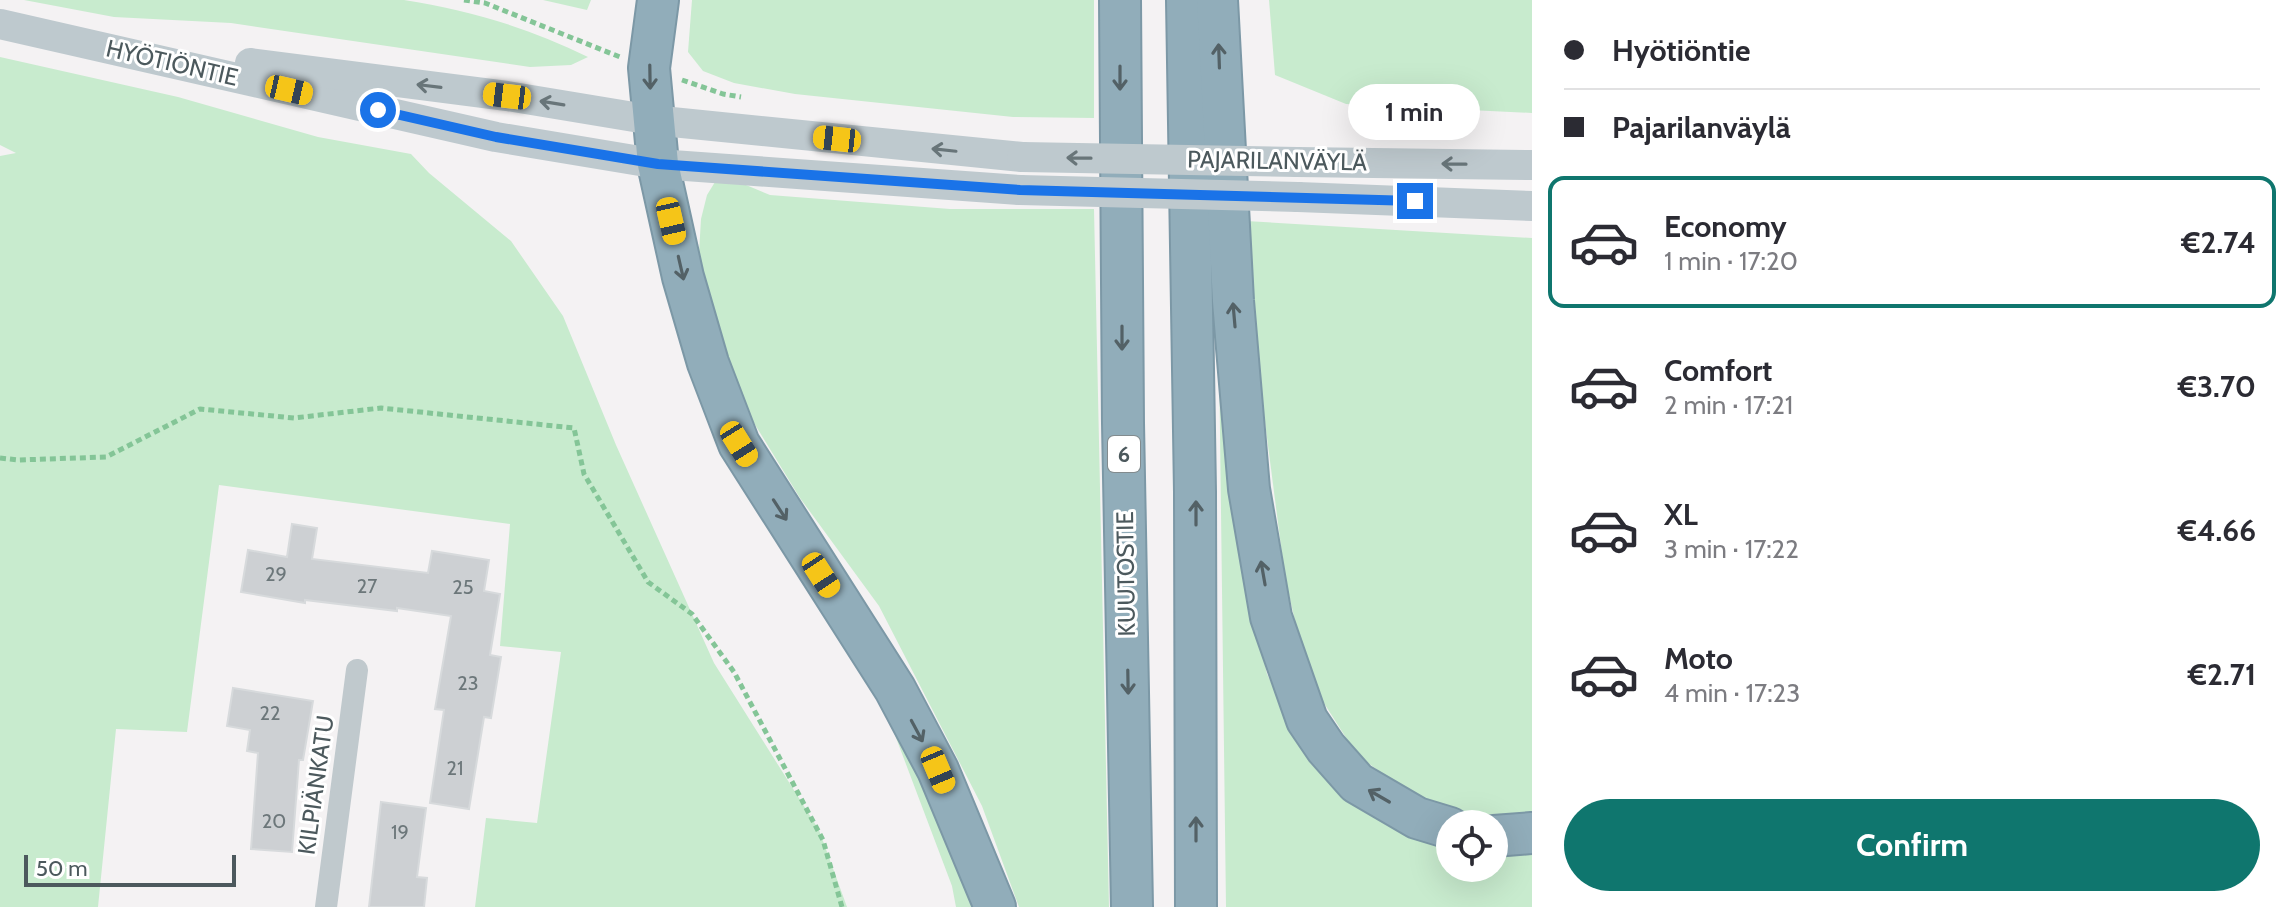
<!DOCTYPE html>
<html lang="en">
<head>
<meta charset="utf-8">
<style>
	:root { --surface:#fff; --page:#f7f7f7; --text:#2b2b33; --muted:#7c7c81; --line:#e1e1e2; --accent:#0f766e }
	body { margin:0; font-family:Cabin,sans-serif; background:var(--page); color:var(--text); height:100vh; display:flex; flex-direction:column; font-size:30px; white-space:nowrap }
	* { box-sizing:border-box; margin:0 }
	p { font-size:26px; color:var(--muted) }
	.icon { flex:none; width:44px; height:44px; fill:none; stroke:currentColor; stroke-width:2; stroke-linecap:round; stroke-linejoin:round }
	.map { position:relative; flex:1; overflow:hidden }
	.side { display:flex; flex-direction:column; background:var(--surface); width:760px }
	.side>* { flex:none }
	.guide { display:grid; align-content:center; height:176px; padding:0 32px; background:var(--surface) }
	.controls { position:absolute; left:1436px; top:810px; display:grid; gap:16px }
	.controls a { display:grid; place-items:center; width:72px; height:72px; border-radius:50%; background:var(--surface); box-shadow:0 8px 32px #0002; font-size:40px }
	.scale { position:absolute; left:24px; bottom:20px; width:212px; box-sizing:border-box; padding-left:8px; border:4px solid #4c595d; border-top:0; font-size:22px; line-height:28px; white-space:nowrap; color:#4c595d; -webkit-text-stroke:6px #fff; paint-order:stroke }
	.end { position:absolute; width:36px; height:36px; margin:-18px; border:10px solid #1a73e8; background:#fff; box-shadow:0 0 0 4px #fff }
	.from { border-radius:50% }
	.bubble { position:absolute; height:56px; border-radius:28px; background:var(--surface); box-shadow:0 8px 32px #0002; font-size:26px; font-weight:700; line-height:56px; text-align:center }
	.car { position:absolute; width:24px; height:48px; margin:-24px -12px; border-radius:10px; box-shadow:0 0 6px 2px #0007; background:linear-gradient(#f5c518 24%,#345 0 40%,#f5c518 0 76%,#345 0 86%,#f5c518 0) }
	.guide b { display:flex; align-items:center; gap:28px; height:76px; font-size:30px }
	.guide b+b { border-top:2px solid var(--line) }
	.guide i { width:20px; height:20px; background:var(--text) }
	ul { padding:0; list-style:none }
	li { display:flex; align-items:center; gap:24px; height:132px; margin:0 16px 12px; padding:0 16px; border:4px solid transparent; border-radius:16px }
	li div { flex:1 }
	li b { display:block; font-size:30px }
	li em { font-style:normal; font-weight:700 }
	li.active { border-color:var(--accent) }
	li>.icon { width:72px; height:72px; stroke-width:1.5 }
	.button { display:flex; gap:16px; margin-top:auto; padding:16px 32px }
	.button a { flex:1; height:92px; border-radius:48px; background:var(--accent); color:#fff; font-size:32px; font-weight:700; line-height:92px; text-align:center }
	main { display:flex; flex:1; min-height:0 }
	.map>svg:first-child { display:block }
	.green { fill:#c8ebce }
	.building { fill:#cdd0d3; stroke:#d7dadc; stroke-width:2 }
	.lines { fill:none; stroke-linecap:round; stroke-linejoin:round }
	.highway-casing { stroke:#7c98a6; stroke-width:44 }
	.path { stroke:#84c597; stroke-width:5; stroke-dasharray:6 4; stroke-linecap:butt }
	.street { stroke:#c0c9cd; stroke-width:22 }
	.secondary { stroke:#bec9ce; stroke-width:30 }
	.highway { stroke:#91adba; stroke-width:40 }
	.secondary-bridge { stroke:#bec9ce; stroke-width:30 }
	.oneway { stroke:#536166 }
	.oneway2 { stroke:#687579 }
	.route { stroke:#1a73e8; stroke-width:10 }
	.labels { text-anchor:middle; stroke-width:6; stroke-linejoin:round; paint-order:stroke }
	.number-label { font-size:20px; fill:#6c777a }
	.shield { fill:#fff; stroke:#828b8e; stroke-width:2 }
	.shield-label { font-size:22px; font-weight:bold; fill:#4c595d }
	.street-label { font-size:24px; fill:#4c595d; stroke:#fff }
</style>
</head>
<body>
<main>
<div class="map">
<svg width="1532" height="907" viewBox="0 0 1532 907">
	<rect width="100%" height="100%" fill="#f4f2f3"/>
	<!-- green -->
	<g class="green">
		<path d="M24 0H404C469 10 529 28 588 57L571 65 530 67 231 23 114 17Z"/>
		<path d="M543 0H591L587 10Z"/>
		<path d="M692 0H1094V118L1013 117 795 94 734 83 703 71 688 52Z"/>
		<path d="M1269 0H1532V113L1346 104 1275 75Z"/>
		<path d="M0 57 178 97 318 137 411 154 429 173 511 241 563 316 616 445 714 663 819 830 847 907H475L486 818 537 823 561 652 500 646 510 524 219 485 187 732 116 729 98 907H0V156L16 153 0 145Z"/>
		<path d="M715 182 746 185 770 195 950 209H1094L1109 907H1019L982 806 879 606 800 498 746 410 716 324 699 253 701 219 707 195Z"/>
		<path d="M1246 221 1532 238V815H1467L1408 792 1357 755 1308 678 1285 577 1262 399Z"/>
		<path d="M1219 353 1246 578 1267 674 1311 764 1358 807 1413 838 1450 846V868H1494V852L1532 854V907H1226Z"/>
		<path d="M884 706 955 853 974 907H956L952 886Z"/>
	</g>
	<!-- building -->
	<g class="building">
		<path d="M292 524 317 528 312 559 428 573 432 551 489 560 484 591 500 594 490 655 501 657 491 718 484 717 469 809 430 803 444 710 435 709 451 616 397 608V611L305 600V603L241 592 248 550 287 557Z"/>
		<path d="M233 688 313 701 303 760H299L292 852 251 849 258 753 247 751 250 730 227 726Z"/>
		<path d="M381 802 426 808 417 877 427 878 424 907H369Z"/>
	</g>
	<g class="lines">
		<!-- highway casing -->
		<g class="highway-casing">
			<g id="highway">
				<path d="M658 0 649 68 658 164 683 277 708 363 739 444 895 689 938 770 995 907"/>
				<path d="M1120 0 1123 423 1132 907"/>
				<path d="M1187 0 1195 492 1196 907"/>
				<path d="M1217 0 1233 301 1249 489 1271 617 1307 720 1326 748 1357 783 1417 818 1450 828"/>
				<path d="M1494 836 1532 833"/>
			</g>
		</g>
		<!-- path -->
		<g class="path">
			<path d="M464 0 485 3 620 57"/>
			<path d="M682 80 723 94 741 97"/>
			<path d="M0 458 18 460 106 457 200 409 294 418 381 408 574 428 584 474 648 582 692 614 734 672 823 840 842 907"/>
		</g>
		<!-- street -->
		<path class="street" d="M326 907 357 670"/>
		<!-- secondary -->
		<g class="secondary">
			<path d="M0 24 496 137 658 164 1020 190"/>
			<path d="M250 63 507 96 652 120 1022 157"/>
			<path d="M1297 162 1532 165"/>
			<path d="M1298 197 1532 206"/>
		</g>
		<!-- highway -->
		<use href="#highway" class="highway"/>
		<!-- secondary-bridge -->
		<g class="secondary-bridge">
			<path d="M1022 157 1297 162"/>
			<path d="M1020 190 1298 197"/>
		</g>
	</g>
	<!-- one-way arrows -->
	<defs><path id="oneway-shaft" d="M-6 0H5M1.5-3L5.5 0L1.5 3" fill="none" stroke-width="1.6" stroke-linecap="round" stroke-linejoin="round" transform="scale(2)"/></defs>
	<g class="oneway">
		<use href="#oneway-shaft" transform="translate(1219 56) rotate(-92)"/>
		<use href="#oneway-shaft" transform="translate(650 77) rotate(89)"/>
		<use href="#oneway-shaft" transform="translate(1120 78) rotate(90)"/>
		<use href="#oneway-shaft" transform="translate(681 268) rotate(77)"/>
		<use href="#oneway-shaft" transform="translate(1234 315) rotate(-95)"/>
		<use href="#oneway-shaft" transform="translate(1122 338) rotate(90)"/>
		<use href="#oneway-shaft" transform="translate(780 510) rotate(57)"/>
		<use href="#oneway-shaft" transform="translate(1196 513) rotate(-90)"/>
		<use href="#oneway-shaft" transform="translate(1263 573) rotate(-100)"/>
		<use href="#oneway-shaft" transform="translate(1128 682) rotate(89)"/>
		<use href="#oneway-shaft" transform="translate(917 731) rotate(62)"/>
		<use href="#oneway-shaft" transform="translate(1379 796) rotate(-150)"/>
		<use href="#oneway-shaft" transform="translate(1196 829) rotate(-90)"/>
	</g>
	<g class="oneway2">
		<use href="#oneway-shaft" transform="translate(429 86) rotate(-173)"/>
		<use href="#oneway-shaft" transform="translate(552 103) rotate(-171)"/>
		<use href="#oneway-shaft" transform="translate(944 150) rotate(-174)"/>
		<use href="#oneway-shaft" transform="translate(1079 158) rotate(-179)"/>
		<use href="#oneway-shaft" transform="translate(1454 164) rotate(-179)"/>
	</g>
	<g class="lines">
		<!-- route -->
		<path class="route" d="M378 110 496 137 658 164 1020 190 1415 201"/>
	</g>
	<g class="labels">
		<!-- number labels -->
		<g class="number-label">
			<text x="276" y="581">29</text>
			<text x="367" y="593">27</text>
			<text x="463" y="594">25</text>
			<text x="468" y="690">23</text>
			<text x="270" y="720">22</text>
			<text x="455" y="775">21</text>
			<text x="274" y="828">20</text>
			<text x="400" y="839">19</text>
		</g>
		<!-- shield labels -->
		<rect class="shield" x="1108" y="436" width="32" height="36" rx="6"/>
		<g class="shield-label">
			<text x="1124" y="462">6</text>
		</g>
		<!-- street labels -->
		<g class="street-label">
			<text transform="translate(172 63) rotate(13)" y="8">HYÖTIÖNTIE</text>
			<text transform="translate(1277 161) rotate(1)" y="8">PAJARILANVÄYLÄ</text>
			<text transform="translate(1126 574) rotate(-91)" y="8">KUUTOSTIE</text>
			<text transform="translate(316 785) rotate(-82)" y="8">KILPIÄNKATU</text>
		</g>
	</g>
</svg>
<div class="controls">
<a><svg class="icon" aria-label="locate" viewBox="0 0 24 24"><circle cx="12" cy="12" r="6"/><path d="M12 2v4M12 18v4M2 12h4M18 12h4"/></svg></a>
</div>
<div class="scale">50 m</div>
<i class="end from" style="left:378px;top:110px"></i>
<i class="end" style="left:1415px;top:201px"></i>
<div class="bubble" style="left:1348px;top:84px;width:132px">1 min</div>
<i class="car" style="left:289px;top:90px;rotate:103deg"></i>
<i class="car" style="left:507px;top:96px;rotate:277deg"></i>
<i class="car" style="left:837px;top:139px;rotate:276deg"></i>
<i class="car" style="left:671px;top:221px;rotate:167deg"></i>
<i class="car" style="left:739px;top:444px;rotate:148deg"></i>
<i class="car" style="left:821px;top:575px;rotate:147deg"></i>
<i class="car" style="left:938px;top:770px;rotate:157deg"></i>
</div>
<section class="side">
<div class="guide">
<b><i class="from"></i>Hyötiöntie</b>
<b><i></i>Pajarilanväylä</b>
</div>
<ul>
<li class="active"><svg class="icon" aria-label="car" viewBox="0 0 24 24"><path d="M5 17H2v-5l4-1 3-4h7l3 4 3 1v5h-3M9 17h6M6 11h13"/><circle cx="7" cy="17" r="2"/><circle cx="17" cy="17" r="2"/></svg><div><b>Economy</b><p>1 min · 17:20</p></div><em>€2.74</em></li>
<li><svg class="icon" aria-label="car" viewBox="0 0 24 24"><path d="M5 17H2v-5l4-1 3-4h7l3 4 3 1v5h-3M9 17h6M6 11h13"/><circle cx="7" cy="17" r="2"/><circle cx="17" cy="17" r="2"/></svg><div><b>Comfort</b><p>2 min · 17:21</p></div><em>€3.70</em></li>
<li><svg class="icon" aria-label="car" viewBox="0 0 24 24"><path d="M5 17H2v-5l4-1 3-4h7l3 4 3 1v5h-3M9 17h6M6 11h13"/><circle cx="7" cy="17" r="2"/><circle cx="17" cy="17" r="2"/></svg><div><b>XL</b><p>3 min · 17:22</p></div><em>€4.66</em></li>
<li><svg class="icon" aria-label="car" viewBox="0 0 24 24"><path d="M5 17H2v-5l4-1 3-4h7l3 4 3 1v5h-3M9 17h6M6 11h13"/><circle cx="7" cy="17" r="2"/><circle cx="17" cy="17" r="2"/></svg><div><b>Moto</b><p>4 min · 17:23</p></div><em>€2.71</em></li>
</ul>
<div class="button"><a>Confirm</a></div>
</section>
</main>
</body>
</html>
